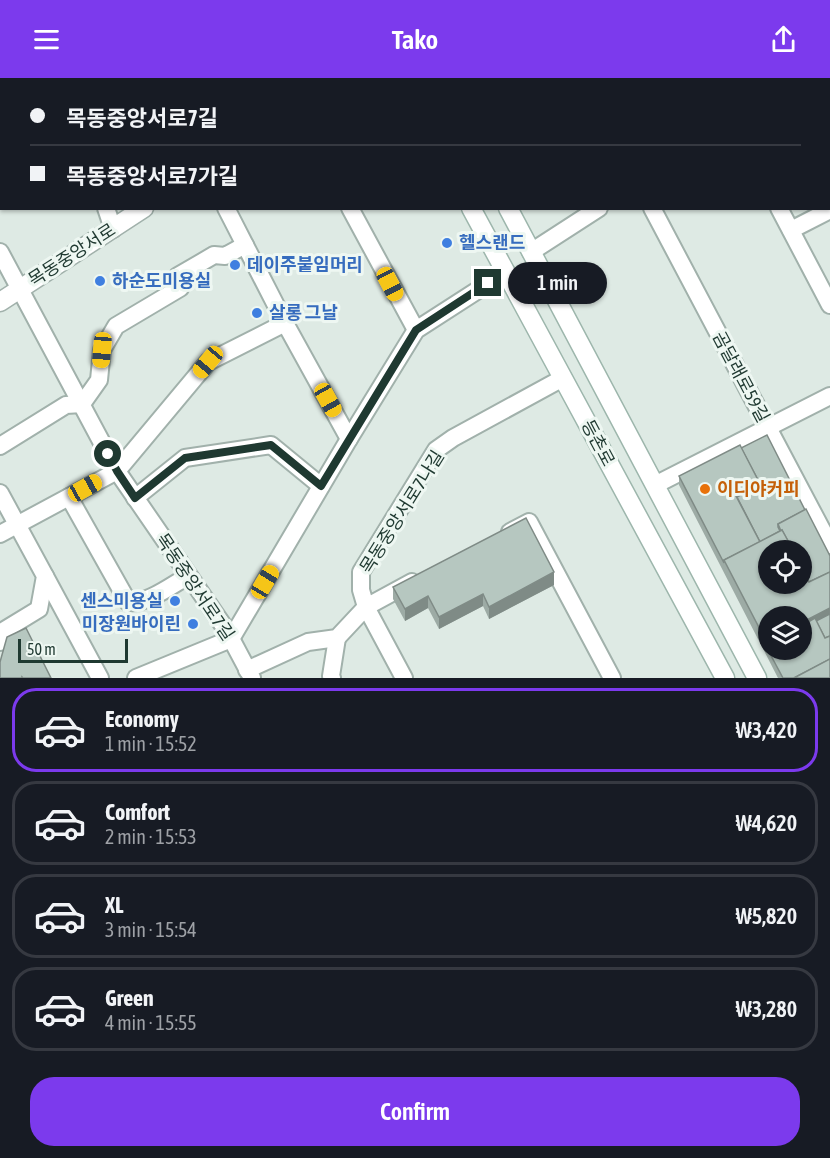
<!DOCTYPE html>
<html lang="en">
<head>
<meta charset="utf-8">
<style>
	:root { --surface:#171b24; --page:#242831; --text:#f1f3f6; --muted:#9ea1a6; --line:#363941; --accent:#7c3aed }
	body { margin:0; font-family:"Asap Condensed","Noto Sans KR",sans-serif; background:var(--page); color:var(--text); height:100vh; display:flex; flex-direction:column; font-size:22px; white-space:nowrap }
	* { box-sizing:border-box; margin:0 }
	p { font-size:20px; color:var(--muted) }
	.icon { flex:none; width:33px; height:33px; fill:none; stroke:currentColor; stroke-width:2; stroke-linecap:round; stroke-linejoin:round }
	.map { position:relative; height:600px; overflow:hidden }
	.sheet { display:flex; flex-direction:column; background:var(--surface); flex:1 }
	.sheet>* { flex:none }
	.banner { position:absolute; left:0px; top:0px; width:831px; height:132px; box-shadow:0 2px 4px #0004; display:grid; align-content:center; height:132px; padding:0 30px; background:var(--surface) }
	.fabs { position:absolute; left:758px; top:462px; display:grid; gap:12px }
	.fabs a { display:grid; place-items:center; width:54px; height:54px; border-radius:50%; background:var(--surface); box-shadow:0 2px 4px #0004; font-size:30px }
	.scale { position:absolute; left:18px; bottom:15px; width:110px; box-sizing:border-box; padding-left:6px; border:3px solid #1f3931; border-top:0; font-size:16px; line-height:21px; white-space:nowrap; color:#1f3931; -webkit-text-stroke:4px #eef7f2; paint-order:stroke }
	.end { position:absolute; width:27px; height:27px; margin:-14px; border:8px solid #1f3931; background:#fff; box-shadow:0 0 0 3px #fff }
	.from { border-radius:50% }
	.bubble { position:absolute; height:42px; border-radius:21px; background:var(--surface); box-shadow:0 2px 4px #0004; font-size:20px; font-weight:600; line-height:42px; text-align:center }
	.car { position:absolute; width:18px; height:36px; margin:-18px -9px; border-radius:8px; box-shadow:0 0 4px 2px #0007; background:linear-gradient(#f5c518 24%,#345 0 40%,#f5c518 0 76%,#345 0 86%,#f5c518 0) }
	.banner b { display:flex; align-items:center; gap:21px; height:57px; font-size:22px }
	.banner b+b { border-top:2px solid var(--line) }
	.banner i { width:15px; height:15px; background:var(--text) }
	ul { padding:10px 0 0; list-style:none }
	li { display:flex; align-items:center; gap:18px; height:84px; margin:0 12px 9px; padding:0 18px; border:3px solid var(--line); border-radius:24px }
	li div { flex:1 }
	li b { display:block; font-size:22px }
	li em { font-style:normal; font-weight:600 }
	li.selected { border-color:var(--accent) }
	li>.icon { width:54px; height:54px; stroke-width:1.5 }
	.cta { display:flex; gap:12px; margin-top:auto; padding:12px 30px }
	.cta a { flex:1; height:69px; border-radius:24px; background:var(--accent); color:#fff; font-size:24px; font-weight:600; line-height:69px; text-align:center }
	header { display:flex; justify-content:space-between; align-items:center; height:78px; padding:0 30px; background:var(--accent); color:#fff; font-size:27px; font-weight:600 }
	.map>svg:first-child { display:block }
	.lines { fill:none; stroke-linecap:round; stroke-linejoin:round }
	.minor-casing { stroke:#a1b1ab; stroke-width:20 }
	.tertiary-casing { stroke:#a1b1ab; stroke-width:21 }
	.secondary-casing { stroke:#9db6ac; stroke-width:21 }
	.minor { stroke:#fff; stroke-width:16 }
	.tertiary { stroke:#fff; stroke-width:18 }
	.secondary { stroke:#fff; stroke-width:18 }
	.wall { fill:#9daba5 }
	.shaded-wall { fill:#7f8b86 }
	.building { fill:#b6c7c0; stroke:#7f8b86; stroke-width:1.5 }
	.route { stroke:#1f3931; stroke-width:8 }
	.shop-dot { fill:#3f7fe0; stroke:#eef7f2; stroke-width:2 }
	.food-dot { fill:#e8710a; stroke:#eef7f2; stroke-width:2 }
	.labels { text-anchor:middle; stroke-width:6; stroke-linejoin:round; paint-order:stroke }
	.shop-label { font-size:18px; font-weight:bold; fill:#366cbe; stroke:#eef7f2; text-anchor:start }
	.street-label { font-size:18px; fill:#1f3931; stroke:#eef7f2 }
	.food-label { font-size:18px; font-weight:bold; fill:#c56008; stroke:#eef7f2; text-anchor:start }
</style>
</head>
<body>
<header><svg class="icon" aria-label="menu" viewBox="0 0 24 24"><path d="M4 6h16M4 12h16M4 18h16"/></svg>Tako<svg class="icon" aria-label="share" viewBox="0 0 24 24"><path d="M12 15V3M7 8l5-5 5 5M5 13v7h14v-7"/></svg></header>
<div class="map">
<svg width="830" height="600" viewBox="0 0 830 600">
	<rect width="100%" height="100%" fill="#deeae4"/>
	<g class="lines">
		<!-- minor casing -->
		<g class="minor-casing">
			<g id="minor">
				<path d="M57 0 58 2"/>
				<path d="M156 0 157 2"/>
				<path d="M280 0 281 2"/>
				<path d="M582 0 583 2"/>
				<path d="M800 2 802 0"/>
				<path d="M106 130 113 151"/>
				<path d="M226 130 285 245 349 361"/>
				<path d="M350 130 416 252"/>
				<path d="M652 130 830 467"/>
				<path d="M779 130 830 227"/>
				<path d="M791 152 830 132"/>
				<path d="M0 174 117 393 227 553 252 600"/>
				<path d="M531 174 599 130"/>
				<path d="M0 368 66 327 82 326 99 302 102 272 116 248 180 210 178 198 214 177 225 178 245 167"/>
				<path d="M655 407 830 318"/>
				<path d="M0 415 45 498 39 531 3 553 0 564"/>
				<path d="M69 419 128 524C146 527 172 507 188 498"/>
				<path d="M135 420 185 380 271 367 321 408"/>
				<path d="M510 454 529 444 612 600"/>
				<path d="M0 456 117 393 208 284 285 245"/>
				<path d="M45 498 100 600"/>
				<path d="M247 592 308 564 337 560 366 529 412 504"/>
				<path d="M136 600 231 561 349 361 416 252 506 194"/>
				<path d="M332 600 331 598 337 560"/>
				<path d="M404 600 366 529 361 512V494L436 372 453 360 563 300"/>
			</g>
		</g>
		<!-- tertiary casing -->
		<g class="tertiary-casing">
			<g id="tertiary">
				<path d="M344 2 346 0"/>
				<path d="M0 224 144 130"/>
			</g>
		</g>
		<!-- secondary casing -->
		<g class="secondary-casing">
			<g id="secondary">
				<path d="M401 0 402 2"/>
				<path d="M439 0 440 2"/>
				<path d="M471 130 725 600"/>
				<path d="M508 130 757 600"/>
			</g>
		</g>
		<!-- minor -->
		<use href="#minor" class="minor"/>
		<!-- tertiary -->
		<use href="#tertiary" class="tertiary"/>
		<!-- secondary -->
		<use href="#secondary" class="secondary"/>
	</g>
	<!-- wall -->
	<g class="wall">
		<path d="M767 357 830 600H778L679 407V398L741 370Z"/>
		<path d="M554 507 489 541 483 528 439 551 428 530 405 543 393 521V509Z"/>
	</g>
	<!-- shaded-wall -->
	<g class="shaded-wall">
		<path d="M473 0H492L489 2H472Z"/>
		<path d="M759 404V414L738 424 735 416Z"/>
		<path d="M554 494V507L489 541V529Z"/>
		<path d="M483 516V528L439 551V539Z"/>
		<path d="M428 518V530L405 543V531Z"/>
		<path d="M830 530V542L801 557V545Z"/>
	</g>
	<!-- building -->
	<g class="building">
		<path d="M767 357 805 432 778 446V449L780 453 760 464 737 419 759 407V404L741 370Z"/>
		<path d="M740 367 759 404 735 416 760 464 724 482V485L679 398Z"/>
		<path d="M806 431 830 478V494L809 504 801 489V472H793L782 452 781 453 778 446Z"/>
		<path d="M526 440 554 494 489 529 483 516 439 539 428 518 405 531 393 509Z"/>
		<path d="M782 452 793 472H768V506H801V489L809 504 830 494V530L801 545V538H768V562L766 563 724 482Z"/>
		<path d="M830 536V558L825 560 816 543Z"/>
		<path d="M815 540 825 560 830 558V581L794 600H783L768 572H801V548Z"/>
		<path d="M26 550 51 600H23L22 599V600H0V584L7 559Z"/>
		<path d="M830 581V600H794Z"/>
	</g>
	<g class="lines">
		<!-- route -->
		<path class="route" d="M108 376 117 393 135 420 185 380 271 367 321 408 416 252 488 205"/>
	</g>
	<!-- markers -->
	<g class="shop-dot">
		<circle cx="447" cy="165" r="6"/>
		<circle cx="235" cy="187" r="6"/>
		<circle cx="100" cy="203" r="6"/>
		<circle cx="257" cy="235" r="6"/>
		<circle cx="175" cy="523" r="6"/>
		<circle cx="193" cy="546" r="6"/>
	</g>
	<circle class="food-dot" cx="705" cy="411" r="6"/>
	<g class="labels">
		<!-- shop labels -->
		<g class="shop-label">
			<text x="459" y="171">헬스랜드</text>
			<text x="247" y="193">데이주붙임머리</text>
			<text x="112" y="209">하순도미용실</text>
			<text x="269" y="241">살롱 그날</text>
			<text x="163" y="529" text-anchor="end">센스미용실</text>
			<text x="181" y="552" text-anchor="end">미장원바이린</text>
		</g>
		<!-- street labels -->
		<g class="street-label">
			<text transform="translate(72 177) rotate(-33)" y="6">목동중앙서로</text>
			<text transform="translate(741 299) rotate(62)" y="6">곰달래로59길</text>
			<text transform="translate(598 365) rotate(62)" y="6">등촌로</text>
			<text transform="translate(402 434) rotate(-58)" y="6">목동중앙서로7나길</text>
			<text transform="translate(195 509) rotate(56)" y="6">목동중앙서로7길</text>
		</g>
		<!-- food labels -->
		<g class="food-label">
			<text x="717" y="417">이디야커피</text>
		</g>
	</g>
</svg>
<div class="fabs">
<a><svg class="icon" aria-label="locate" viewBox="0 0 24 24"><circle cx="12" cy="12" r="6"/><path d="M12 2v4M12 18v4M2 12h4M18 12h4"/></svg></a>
<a><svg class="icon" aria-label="layers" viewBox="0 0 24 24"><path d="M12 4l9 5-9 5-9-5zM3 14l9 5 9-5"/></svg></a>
</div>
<div class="scale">50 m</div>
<i class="end from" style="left:108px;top:376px"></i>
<i class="end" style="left:488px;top:205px"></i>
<div class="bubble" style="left:508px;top:184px;width:99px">1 min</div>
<i class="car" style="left:390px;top:206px;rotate:152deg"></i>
<i class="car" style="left:102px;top:272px;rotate:185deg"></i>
<i class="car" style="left:208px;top:284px;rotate:220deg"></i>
<i class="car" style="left:328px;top:322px;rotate:151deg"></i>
<i class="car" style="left:85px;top:410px;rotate:61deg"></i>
<i class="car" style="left:265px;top:504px;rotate:31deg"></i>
<div class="banner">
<b><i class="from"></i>목동중앙서로7길</b>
<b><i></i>목동중앙서로7가길</b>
</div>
</div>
<section class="sheet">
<ul>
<li class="selected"><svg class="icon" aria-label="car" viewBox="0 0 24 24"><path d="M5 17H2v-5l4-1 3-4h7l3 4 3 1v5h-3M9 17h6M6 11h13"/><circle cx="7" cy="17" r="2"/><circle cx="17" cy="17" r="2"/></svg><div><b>Economy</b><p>1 min · 15:52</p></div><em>₩3,420</em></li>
<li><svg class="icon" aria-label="car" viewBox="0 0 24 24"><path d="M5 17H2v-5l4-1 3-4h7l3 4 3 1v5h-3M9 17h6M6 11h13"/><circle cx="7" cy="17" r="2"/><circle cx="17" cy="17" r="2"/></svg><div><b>Comfort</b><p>2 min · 15:53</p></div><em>₩4,620</em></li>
<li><svg class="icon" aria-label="car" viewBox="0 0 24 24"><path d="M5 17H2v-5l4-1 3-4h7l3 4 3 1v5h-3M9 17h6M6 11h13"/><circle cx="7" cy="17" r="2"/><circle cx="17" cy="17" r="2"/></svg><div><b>XL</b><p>3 min · 15:54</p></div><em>₩5,820</em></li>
<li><svg class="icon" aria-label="car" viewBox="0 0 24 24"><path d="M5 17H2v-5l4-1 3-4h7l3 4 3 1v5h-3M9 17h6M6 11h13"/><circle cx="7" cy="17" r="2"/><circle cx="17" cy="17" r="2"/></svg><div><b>Green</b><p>4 min · 15:55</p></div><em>₩3,280</em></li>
</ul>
<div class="cta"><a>Confirm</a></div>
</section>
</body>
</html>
